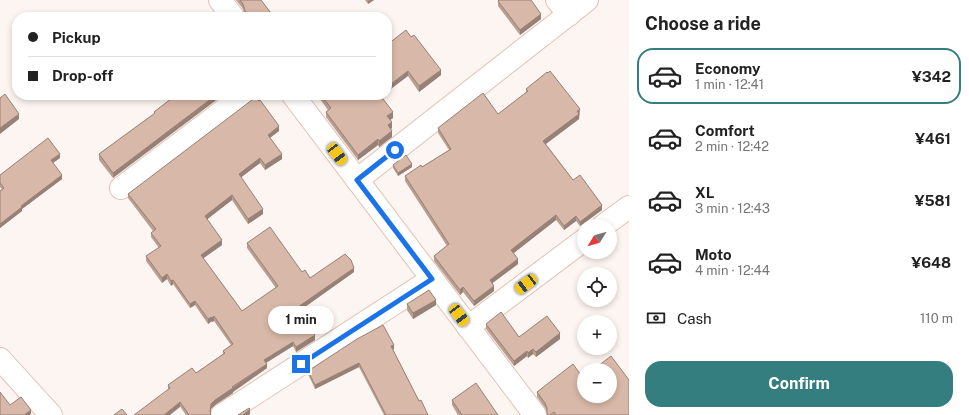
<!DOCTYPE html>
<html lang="en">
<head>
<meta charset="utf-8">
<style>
	:root { --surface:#fff; --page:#f2f2f2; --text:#222; --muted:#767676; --line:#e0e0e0; --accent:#357e7f }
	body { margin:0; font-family:"Public Sans",sans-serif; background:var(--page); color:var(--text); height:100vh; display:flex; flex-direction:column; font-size:15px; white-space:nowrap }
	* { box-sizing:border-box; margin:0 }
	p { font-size:13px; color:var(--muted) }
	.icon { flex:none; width:22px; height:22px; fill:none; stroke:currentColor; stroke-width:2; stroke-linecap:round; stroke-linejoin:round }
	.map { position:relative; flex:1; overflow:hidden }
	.panel { display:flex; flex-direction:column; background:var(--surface); width:340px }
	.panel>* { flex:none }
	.guide { position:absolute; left:12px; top:12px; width:380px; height:88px; border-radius:16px; box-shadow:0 2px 6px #0003; display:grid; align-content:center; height:88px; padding:0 16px; background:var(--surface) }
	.needle { width:26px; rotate:233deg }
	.fabs { position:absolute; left:577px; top:219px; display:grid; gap:8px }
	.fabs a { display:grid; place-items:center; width:40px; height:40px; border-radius:50%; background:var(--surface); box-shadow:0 2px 6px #0003; font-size:20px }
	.end { position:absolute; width:18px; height:18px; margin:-9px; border:5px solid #1a73e8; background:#fff; box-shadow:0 0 0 2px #fff }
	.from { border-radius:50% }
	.bubble { position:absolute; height:28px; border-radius:14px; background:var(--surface); box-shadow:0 2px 6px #0003; font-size:13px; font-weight:700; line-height:28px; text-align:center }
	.car { position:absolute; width:12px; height:24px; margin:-12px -6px; border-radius:5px; box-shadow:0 0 3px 1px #0007; background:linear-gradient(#f5c518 24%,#345 0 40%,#f5c518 0 76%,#345 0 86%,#f5c518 0) }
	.guide b { display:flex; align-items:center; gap:14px; height:38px; font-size:15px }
	.guide b+b { border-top:1px solid var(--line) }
	.guide i { width:10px; height:10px; background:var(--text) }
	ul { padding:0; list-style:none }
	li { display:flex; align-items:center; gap:12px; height:56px; margin:0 8px 6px; padding:0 8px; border:2px solid transparent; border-radius:16px }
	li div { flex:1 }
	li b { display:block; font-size:15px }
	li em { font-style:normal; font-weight:700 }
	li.current { border-color:var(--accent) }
	li>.icon { width:36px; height:36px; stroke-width:1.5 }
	h2 { padding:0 16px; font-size:18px; line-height:48px }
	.pay { display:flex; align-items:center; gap:10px; height:44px; padding:0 16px; font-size:15px }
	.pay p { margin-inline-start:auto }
	.primary-button { display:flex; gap:8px; margin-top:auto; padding:8px 16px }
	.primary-button a { flex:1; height:46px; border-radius:16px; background:var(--accent); color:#fff; font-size:16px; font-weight:700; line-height:46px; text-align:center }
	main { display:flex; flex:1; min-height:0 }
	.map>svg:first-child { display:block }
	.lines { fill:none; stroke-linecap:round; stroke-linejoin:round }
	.minor-casing { stroke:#e2c1b1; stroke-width:24 }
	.minor { stroke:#fff; stroke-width:22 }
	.wall { fill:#ba9e90 }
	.shaded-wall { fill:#978176 }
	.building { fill:#d8b8a8; stroke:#978176 }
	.route { stroke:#1a73e8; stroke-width:5 }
</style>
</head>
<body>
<main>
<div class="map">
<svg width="629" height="415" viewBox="0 0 629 415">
	<rect width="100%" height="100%" fill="#fcf5f1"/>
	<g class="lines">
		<!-- minor casing -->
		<g class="minor-casing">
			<g id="minor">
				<path d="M220 0 233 17"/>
				<path d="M557 0 569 15"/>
				<path d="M293 95 535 415"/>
				<path d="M357 180 587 0"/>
				<path d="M121 188 244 95"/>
				<path d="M603 226 629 207"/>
				<path d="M468 327 584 240"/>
				<path d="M0 359 51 415"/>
				<path d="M222 415 432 279"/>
			</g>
		</g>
		<!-- minor -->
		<use href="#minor" class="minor"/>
	</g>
	<!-- wall -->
	<g class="wall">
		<path d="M236 0H261L274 17H245L243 9Z"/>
		<path d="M365 0H374L368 4Z"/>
		<path d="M498 1 541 19 520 35 498 6Z"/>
		<path d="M388 44 441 75 419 92 408 76 388 47Z"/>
		<path d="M526 89 580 114 579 115V119L546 144 573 180 602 210 580 226 576 221 564 230 556 220 514 253 518 264 492 283 494 291 474 306 463 292 460 295 434 261V256L447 246 405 181V176L422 167 449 150 438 133V128L498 114 526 93Z"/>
		<path d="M176 95 113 178 99 160V154L154 114V112Z"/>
		<path d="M317 95H383L381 96 393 118 390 120 392 128 391 129 392 137 379 147 378 145 358 160 326 117V112L328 110Z"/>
		<path d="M279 131 270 138 282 159 265 170 260 163 241 177 263 214 248 224 232 200 207 219 222 245 203 258 242 311 276 288 247 248V243L302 272 310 278 354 272 300 310 315 340 296 352 293 346 266 363 267 368 233 392V393L215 405 211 409 210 413 211 415H186L168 389V385L196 373 223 354V351L231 345 214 321 212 322V321L208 324 195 305 190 308 173 284 171 286 167 279 162 283 146 261V256L159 248 151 237V233L153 231 128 198V194Z"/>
		<path d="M60 158 53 163 62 179 22 209V211L0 228V191L2 189 0 187V175Z"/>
		<path d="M393 165 412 167 398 176 393 168Z"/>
		<path d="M407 304 436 305 413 319 407 310Z"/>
		<path d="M486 324 519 337 560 339 536 357 533 354 528 358 527 356 514 366 486 329Z"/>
		<path d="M392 349 419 401 428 415H384L359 367 315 389 308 374V371L394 349Z"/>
		<path d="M583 378 629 415H547V412L545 408 537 397V392Z"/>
		<path d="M452 400 498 415H458L452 405Z"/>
	</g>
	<!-- shaded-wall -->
	<g class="shaded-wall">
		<path d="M370 0H374L368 4V1Z"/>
		<path d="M541 14V19L520 35V30Z"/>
		<path d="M441 70V75L419 92V86Z"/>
		<path d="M408 71V76L387 92V87Z"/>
		<path d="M216 95H223L113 178V173Z"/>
		<path d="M580 109 579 119 543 146V141Z"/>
		<path d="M393 112V118L387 122V116Z"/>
		<path d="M19 114V119L0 134V128Z"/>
		<path d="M392 122V128L388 131V125Z"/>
		<path d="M279 126V131L268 139V135Z"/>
		<path d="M392 131V137L379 147V141Z"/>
		<path d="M378 139V145L358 160V155Z"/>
		<path d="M60 154V158L51 164V160Z"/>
		<path d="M282 154V159L265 170V165Z"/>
		<path d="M260 158V163L239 179V174Z"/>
		<path d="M412 164V167L398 176V173Z"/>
		<path d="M62 175V179L22 209V211L0 228V224L21 206Z"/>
		<path d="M232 195V200L205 221V216Z"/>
		<path d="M602 205V210L580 226V222Z"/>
		<path d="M263 209V214L248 224V219Z"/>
		<path d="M556 215V220L511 255V250Z"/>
		<path d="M576 216V221L564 230V226Z"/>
		<path d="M222 240V245L201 260V255Z"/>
		<path d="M518 259V264L490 285V280Z"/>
		<path d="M354 268V272L298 312V307Z"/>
		<path d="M167 274V279L162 283V278Z"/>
		<path d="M173 280V284L171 286V281Z"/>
		<path d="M494 286V291L474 306V301Z"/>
		<path d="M463 287V292L460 295V290Z"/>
		<path d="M436 300V305L413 319V313Z"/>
		<path d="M195 301V305L190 308V304Z"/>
		<path d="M214 316V321L212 322V318Z"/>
		<path d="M212 317V321L208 324V319Z"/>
		<path d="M560 333V339L536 357V352Z"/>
		<path d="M315 335V340L296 352V347Z"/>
		<path d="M293 342V346L264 364V360Z"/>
		<path d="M394 345V349L391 350V346Z"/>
		<path d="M533 349V354L528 358V353Z"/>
		<path d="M527 351V356L514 366V361Z"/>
		<path d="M359 363V367L315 389V385Z"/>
		<path d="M267 364V368L233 392V393L215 405 211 409 210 415V411L211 404 215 400Z"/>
		<path d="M180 402V407L170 415H164Z"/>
		<path d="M250 409V414L249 415H243Z"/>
		<path d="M31 410V414L30 415H24Z"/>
	</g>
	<!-- building -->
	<g class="building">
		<path d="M240 0H261L274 17H249L245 11 243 4Z"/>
		<path d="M499 0H531L541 14 520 30 498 1Z"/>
		<path d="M406 30 411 37 414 35 441 70 419 86 408 71 387 87V48L389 46 388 44Z"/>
		<path d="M550 71 580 109 577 111 579 114 543 141 573 180 580 175 602 205 580 222 576 216 564 226 556 215 511 250 518 259 490 280 494 286 474 301 463 287 460 290 434 256 449 244 405 176 421 165 422 167 451 149 438 128 483 93 498 114 528 91 526 89 547 72 548 73Z"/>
		<path d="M5 94 19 114 0 128V98Z"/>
		<path d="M176 95H216L113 173 99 154 155 113 154 112Z"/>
		<path d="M321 95H380L393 112 387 116 392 122 388 125 392 131 379 141 378 139 358 155 326 112 331 108Z"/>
		<path d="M255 96 259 101 260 100 279 126 268 135 282 154 265 165 260 158 239 174 263 209 248 219 232 195 205 216 222 240 201 255 242 311 278 286 247 243 270 227 302 272 305 270 310 278 345 254 351 260 354 268 298 307 315 335 296 347 293 342 264 360 267 364 232 387 233 388 215 400 211 404 210 411 211 415H189L180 402 164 415H134L170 388 168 385 192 368 196 373 225 353 223 351 233 344 214 316 212 318V317L208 319 195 301 190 304 173 280 171 281 167 274 162 278 146 256 161 246 151 233 156 229 128 194 252 100Z"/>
		<path d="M48 138 60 154 51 160 62 175 21 206 22 207 0 224V191L4 188 0 183V175Z"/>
		<path d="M406 155 412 164 398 173 393 165Z"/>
		<path d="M429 290 436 300 413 313 407 304Z"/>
		<path d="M501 312 519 337 547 316 560 333 536 352 533 349 528 353 527 351 514 361 486 324Z"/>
		<path d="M383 325 394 345 391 346 419 401 421 400 428 415H386L359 363 315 385 308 371 357 339Z"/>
		<path d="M611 356 629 380V415H556L554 412 550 415H548L547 413V408L545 403 537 392 573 364 583 378 584 377V396H610V370H593Z"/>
		<path d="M476 383 498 415H462L452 400Z"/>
		<path d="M0 392 10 405 21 397 31 410 24 415H0Z"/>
		<path d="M249 408 250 409 243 415H238Z"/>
		<path d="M122 409 127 415H114Z"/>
	</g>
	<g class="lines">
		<!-- route -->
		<path class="route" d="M301 364 432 279 357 180 395 150"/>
	</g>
</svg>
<div class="fabs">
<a><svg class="needle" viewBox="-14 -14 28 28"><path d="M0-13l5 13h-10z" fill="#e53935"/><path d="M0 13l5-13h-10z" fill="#767676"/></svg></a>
<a><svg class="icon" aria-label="locate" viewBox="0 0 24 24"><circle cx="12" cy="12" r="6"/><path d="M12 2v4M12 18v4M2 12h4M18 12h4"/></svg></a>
<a>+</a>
<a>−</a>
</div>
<i class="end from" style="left:395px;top:150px"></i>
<i class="end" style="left:301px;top:364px"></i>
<div class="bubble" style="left:268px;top:306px;width:66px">1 min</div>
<i class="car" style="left:337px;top:154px;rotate:143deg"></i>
<i class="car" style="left:526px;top:284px;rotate:233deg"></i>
<i class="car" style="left:459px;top:315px;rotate:143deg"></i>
<div class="guide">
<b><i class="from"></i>Pickup</b>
<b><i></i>Drop-off</b>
</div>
</div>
<section class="panel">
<h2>Choose a ride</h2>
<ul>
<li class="current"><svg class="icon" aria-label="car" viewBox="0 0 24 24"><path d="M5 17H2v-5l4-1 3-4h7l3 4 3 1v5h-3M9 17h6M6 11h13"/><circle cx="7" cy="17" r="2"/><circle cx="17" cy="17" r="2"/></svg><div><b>Economy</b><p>1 min · 12:41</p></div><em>¥342</em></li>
<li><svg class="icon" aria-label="car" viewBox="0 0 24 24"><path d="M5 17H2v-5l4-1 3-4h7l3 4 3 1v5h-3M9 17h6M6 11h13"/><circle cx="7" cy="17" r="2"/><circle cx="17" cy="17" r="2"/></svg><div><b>Comfort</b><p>2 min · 12:42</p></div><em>¥461</em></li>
<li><svg class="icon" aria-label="car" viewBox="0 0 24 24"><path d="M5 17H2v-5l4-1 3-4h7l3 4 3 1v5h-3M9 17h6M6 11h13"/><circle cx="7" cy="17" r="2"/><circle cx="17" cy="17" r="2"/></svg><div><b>XL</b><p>3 min · 12:43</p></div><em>¥581</em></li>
<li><svg class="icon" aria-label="car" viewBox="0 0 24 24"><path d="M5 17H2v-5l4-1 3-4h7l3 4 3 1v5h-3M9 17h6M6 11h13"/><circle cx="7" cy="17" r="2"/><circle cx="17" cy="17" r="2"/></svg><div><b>Moto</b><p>4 min · 12:44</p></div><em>¥648</em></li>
</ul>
<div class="pay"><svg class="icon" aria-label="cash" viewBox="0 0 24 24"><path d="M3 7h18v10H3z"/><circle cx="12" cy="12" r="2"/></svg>Cash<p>110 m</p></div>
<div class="primary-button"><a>Confirm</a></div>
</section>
</main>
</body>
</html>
